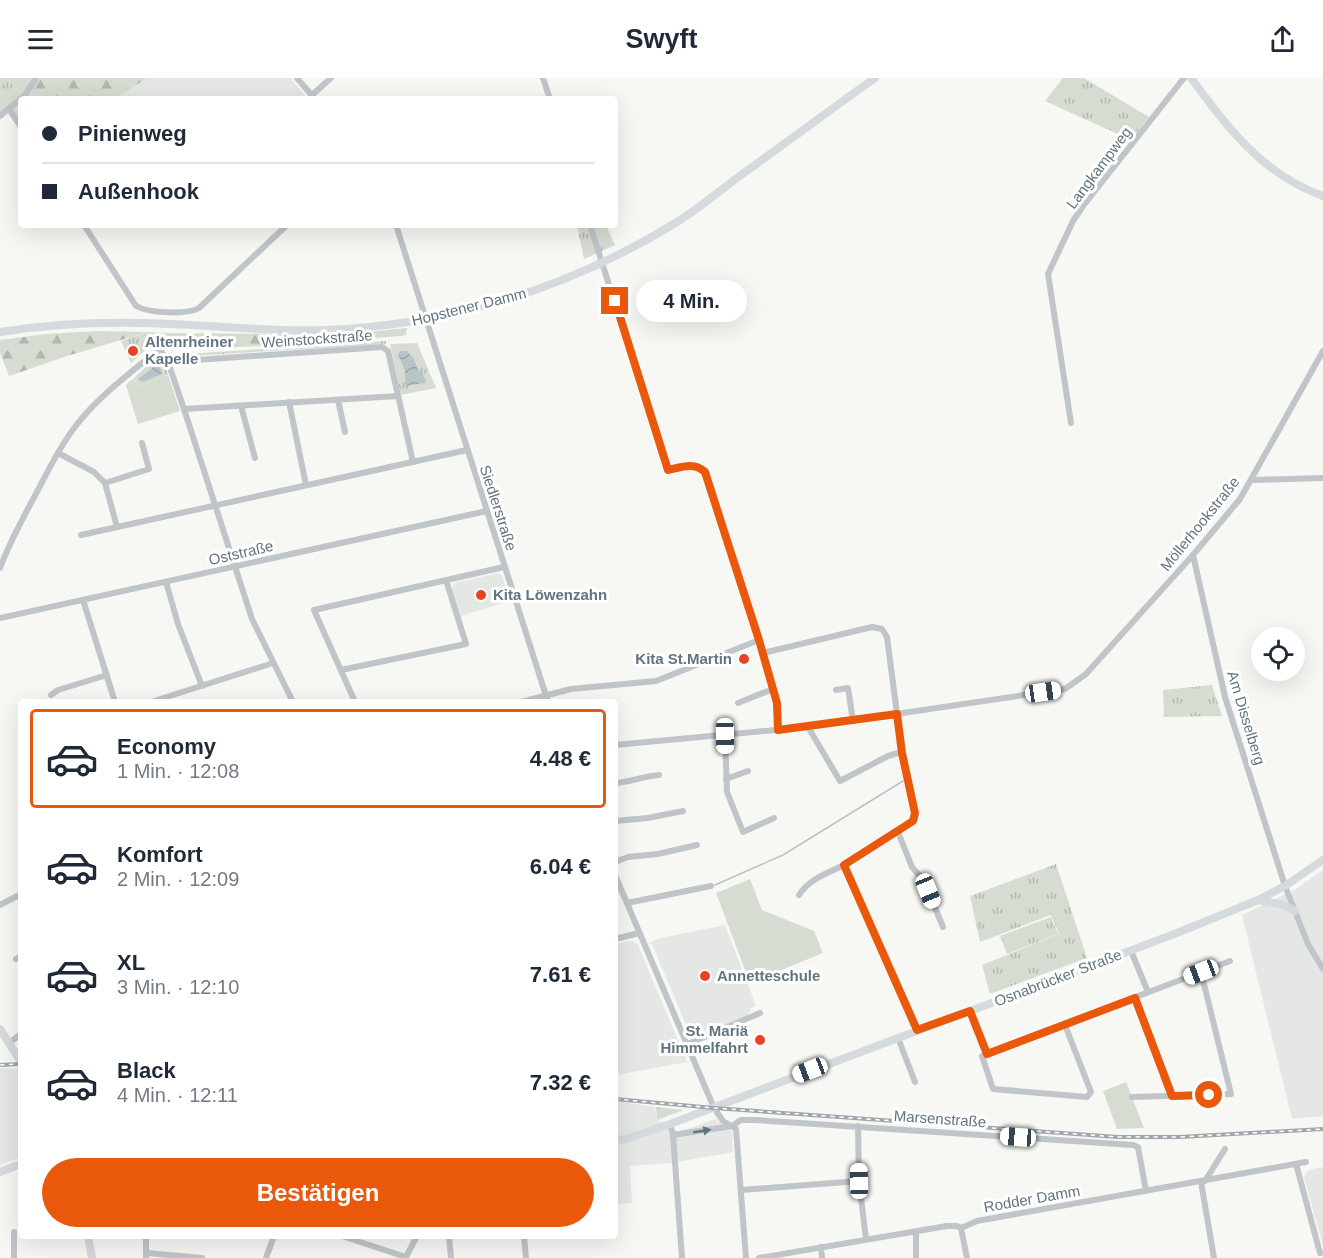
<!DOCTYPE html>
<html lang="de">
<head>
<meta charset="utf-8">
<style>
	:root { --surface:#fff; --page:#f2f2f3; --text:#1f2937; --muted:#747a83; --line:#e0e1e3; --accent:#ea580c }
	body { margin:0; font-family:Arial,sans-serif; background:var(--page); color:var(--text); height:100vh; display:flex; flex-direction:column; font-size:22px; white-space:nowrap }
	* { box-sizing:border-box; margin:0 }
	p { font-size:20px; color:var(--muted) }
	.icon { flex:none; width:33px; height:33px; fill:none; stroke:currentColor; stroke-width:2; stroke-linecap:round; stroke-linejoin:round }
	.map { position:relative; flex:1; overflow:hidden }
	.panel { position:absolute; left:18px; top:621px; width:600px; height:540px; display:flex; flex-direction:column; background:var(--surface); border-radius:6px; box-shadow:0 6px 24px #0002 }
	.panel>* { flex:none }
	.top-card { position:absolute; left:18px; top:18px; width:600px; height:132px; border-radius:6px; box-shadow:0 6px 24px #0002; display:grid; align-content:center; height:132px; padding:0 24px; background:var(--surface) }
	.tools { position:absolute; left:1251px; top:549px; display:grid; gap:12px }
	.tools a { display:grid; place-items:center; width:54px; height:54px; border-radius:50%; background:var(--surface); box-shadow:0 6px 24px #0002; font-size:30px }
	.end { position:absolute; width:27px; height:27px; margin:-14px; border:8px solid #ea580c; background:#fff; box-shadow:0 0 0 3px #fff }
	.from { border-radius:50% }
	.bubble { position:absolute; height:42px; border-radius:21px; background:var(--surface); box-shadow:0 6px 24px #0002; font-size:20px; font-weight:700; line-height:42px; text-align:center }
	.car { position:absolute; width:18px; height:36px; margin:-18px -9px; border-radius:8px; box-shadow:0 0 4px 2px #0007; background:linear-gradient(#fff 24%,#345 0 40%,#fff 0 76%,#345 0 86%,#fff 0) }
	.top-card b { display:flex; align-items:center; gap:21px; height:57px; font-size:22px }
	.top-card b+b { border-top:2px solid var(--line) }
	.top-card i { width:15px; height:15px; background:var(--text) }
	ul { padding:10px 0 0; list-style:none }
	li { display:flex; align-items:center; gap:18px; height:99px; margin:0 12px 9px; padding:0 12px; border:3px solid transparent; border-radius:6px }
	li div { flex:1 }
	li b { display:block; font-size:22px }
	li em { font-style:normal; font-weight:700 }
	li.selected { border-color:var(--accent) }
	li>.icon { width:54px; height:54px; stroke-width:1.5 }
	.button { display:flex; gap:12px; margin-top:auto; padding:12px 24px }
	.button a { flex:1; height:69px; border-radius:36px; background:var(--accent); color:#fff; font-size:24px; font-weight:700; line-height:69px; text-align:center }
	header { display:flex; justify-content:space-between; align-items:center; height:78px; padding:0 24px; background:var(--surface); font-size:27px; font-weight:700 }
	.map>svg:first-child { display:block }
	.built { fill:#e5e7e5 }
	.grass { fill:url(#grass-tufts) }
	.forest { fill:url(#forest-firs) }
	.green { fill:#d7dcd3 }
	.water { fill:url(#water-waves) }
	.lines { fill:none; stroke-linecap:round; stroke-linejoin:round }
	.stream { stroke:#b7c5c8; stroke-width:1.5 }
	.street { stroke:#bfc5c8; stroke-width:6 }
	.secondary { stroke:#d5dade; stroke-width:8 }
	.rail-casing { stroke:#9ea7ac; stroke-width:4 }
	.rail { stroke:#fff; stroke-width:1.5; stroke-dasharray:4.5; stroke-linecap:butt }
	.oneway { fill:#617580 }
	.route { stroke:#ea580c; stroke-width:8 }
	.poi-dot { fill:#e84223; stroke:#fff; stroke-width:2 }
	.labels { text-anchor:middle; stroke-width:6; stroke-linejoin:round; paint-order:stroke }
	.street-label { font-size:15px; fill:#617580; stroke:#fff }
	.poi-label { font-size:15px; font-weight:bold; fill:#617580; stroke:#fff; text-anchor:start }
</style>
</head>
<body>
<header><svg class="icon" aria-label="menu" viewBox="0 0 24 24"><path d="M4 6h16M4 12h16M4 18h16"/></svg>Swyft<svg class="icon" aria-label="share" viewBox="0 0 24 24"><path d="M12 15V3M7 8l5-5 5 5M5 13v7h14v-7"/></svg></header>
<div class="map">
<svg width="1323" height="1180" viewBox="0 0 1323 1180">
	<defs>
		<pattern id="grass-tufts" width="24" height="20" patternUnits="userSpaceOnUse" patternTransform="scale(1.5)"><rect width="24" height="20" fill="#d7dcd3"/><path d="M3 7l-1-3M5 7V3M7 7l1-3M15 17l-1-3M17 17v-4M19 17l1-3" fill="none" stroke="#b2b7b0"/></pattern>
		<pattern id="forest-firs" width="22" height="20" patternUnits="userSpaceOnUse" patternTransform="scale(1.5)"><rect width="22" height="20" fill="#d7dcd3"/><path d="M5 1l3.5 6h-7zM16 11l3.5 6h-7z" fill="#b2b7b0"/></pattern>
		<pattern id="water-waves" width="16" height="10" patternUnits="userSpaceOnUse" patternTransform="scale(1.5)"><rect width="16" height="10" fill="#b7c5c8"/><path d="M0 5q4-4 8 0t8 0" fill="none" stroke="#98a5a8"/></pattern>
	</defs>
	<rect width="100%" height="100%" fill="#f7f7f4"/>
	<!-- built -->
	<g class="built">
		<path d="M147 0H290L308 21H115Z"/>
		<path d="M499 495 502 498 510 523 461 538 452 511 454 505Z"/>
		<path d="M1323 792V1038L1292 1041 1242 837 1296 811Z"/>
		<path d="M725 847 756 928 751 930 748 938 692 961 653 868 649 865 661 860Z"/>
		<path d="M632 863 638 867 687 984 616 997 615 866Z"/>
		<path d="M0 990 21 991V1079L0 1087Z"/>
		<path d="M615 1023 655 1029 657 1042 679 1054 715 1041 732 1054 733 1074 670 1085 630 1088 632 1125 615 1126Z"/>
		<path d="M1323 1089V1168L1304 1099 1308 1092Z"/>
	</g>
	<!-- grass -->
	<g class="grass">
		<path d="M0 0H36L25 17 0 35Z"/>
		<path d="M1063 0H1084L1149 39 1131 62 1045 23Z"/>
		<path d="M577 147H606L615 167 584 181Z"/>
		<path d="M407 250 406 257 401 258 283 267V256L340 257Z"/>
		<path d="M148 254 164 255 131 285 121 263Z"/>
		<path d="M386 263V266L172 279 171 277Z"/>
		<path d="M417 265 436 310 401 317 390 266Z"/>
		<path d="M156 282 164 285 168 297 140 308 133 301 151 284Z"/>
		<path d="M1212 607 1222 638 1164 639 1163 612Z"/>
		<path d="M1056 786 1087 880 990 916 982 887 1059 856 1051 837 980 864 970 818Z"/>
		<path d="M1051 839 1058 856 1007 876 1000 858Z"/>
		<path d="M656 1029 684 1032 657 1042Z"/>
	</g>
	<!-- forest -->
	<g class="forest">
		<path d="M36 0H147L115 21H21V49L9 31Z"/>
		<path d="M98 253 148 254 67 278 9 298 0 275V262L46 256Z"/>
		<path d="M164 255 283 256V267L169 272Z"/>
	</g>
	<!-- green -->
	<g class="green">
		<path d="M168 297 180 333 138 346 126 307 132 301 140 308Z"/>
		<path d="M750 801 762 832 814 853 823 875 750 905 716 815Z"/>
		<path d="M1126 1004 1144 1050 1117 1051 1103 1013Z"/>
	</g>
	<!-- water -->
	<g class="water">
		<path d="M400 273H407L414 281 418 292 422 295 426 302 425 305 405 308V292L398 277Z"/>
		<path d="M156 287 160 288 162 296 142 304 138 301Z"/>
	</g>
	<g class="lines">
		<!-- stream -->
		<path class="stream" d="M715 807 783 777 903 703"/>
		<!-- street -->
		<g class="street">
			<path d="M297 0 315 21"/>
			<path d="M543 0 550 21"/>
			<path d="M312 17 331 0"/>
			<path d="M9 31 21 49"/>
			<path d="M0 38 25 17 36 0"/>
			<path d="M84 147 136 228C148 235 187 237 199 230L287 147"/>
			<path d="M396 147 548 624"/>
			<path d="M590 147 668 392C682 389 694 384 705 395L759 562 777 625 778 652"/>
			<path d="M168 284 382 269 388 273 413 384"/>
			<path d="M338 322 345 354"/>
			<path d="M289 324 306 407"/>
			<path d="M241 328 255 380"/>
			<path d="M184 331 398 318"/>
			<path d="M1071 345 1048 196 1073 143 1083 128 1184 0"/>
			<path d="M58 375 94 394 105 405 117 449"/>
			<path d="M1252 402 1323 400"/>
			<path d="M105 405 149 391 142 365"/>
			<path d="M81 457 467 372"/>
			<path d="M1193 477 1225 619 1285 808 1308 866 1323 891"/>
			<path d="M0 490C10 463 24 438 38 412 49 391 60 368 75 349 96 321 125 299 152 277L161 273 168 284 184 331 252 541 293 624"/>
			<path d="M166 504 178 546 202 608"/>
			<path d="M83 522 115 624"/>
			<path d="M0 540 487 433"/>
			<path d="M763 575 872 549 882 551 887 559 902 674 914 735 913 743 844 787 917 952"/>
			<path d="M341 592 466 566 446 502"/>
			<path d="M836 612 848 610 853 643"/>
			<path d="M51 617 58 612 107 597"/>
			<path d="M151 624 273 585"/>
			<path d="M355 624 314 532 504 489"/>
			<path d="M521 624 571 611 656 603 759 562"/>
			<path d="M738 625 773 611"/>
			<path d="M808 649 840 703 888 678 902 674"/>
			<path d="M725 658 727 714 743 754 774 740"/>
			<path d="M615 667 808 649 1065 611 1086 596 1193 477 1240 421 1323 273"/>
			<path d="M726 701 748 693"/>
			<path d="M615 705C631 704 644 698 659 697"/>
			<path d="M615 743 648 740 683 733"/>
			<path d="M898 754 912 789 924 803 943 849"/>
			<path d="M615 784 628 779 658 776 697 767"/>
			<path d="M615 797 714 1030 723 1043 736 1051 746 1180"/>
			<path d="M799 817C809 801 828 795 844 787"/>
			<path d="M627 825 711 808"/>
			<path d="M0 827 21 816"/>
			<path d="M615 861 639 855"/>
			<path d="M1131 873 1148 914"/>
			<path d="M16 881 21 878"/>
			<path d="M1135 920 1172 1018"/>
			<path d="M970 933 987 976 982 978 993 1011 1087 1019 1091 1014 1065 947"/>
			<path d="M898 960 915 1004"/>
			<path d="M9 965 21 956"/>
			<path d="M688 966 760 935"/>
			<path d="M987 976 1230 883"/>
			<path d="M1132 1019 1231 1016 1201 894"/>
			<path d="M670 1046 673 1057 682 1180"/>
			<path d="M858 1048 859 1103 866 1161"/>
			<path d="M673 1057 732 1048 741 1042H755L1133 1067 1138 1069 1146 1113"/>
			<path d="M1296 1086 1320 1175"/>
			<path d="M1205 1103 1225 1071"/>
			<path d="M1201 1104 1214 1180"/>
			<path d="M741 1112 859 1103"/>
			<path d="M961 1150 967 1180"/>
			<path d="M916 1153V1180"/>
			<path d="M342 1158 406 1179 417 1158"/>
			<path d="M449 1158 451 1180"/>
			<path d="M524 1158 526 1180"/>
			<path d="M821 1169 822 1180"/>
			<path d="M147 1175 202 1180"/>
			<path d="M14 1180V1154"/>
			<path d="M146 1180V1158"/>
			<path d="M266 1180 274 1158"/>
			<path d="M759 1180 947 1148H957L961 1150 977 1143 1306 1084"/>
		</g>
		<!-- secondary -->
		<g class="secondary">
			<path d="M1191 0C1228 50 1262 96 1323 118"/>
			<path d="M0 254C57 245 113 243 170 246 222 248 274 254 326 252 449 247 567 211 672 147 696 133 718 114 741 97 786 65 830 32 875 0"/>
			<path d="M1258 822 1284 827 1295 833"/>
			<path d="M0 951 21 984"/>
			<path d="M615 1062 626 1061 670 1046 1177 855 1258 822 1285 808 1323 782"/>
			<path d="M0 1094 21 1086"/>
			<path d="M88 1158 92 1180"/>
		</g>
		<!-- rail casing -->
		<g class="rail-casing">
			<g id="rail">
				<path d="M0 987 21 986"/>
				<path d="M615 1021 714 1030 1118 1059H1180L1323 1051"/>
			</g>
		</g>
		<!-- rail -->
		<use href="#rail" class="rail"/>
	</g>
	<!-- one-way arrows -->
	<defs><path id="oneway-solid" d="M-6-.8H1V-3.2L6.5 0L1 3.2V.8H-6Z" transform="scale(1.5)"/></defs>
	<use class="oneway" href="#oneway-solid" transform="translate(702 1053) rotate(-9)"/>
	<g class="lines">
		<!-- route -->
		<path class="route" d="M615 223 668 392C682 389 694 384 705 394L759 562 777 625 778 652 897 636 902 675 915 735 913 743 844 787 917 952 970 933 987 976 1135 920 1172 1018 1209 1017"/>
	</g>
	<!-- markers -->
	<g class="poi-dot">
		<circle cx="133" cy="273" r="6"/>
		<circle cx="481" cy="517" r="6"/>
		<circle cx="744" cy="581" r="6"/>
		<circle cx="705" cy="898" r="6"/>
		<circle cx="760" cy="962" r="6"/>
	</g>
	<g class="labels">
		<!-- street labels -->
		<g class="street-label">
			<text transform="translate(1099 90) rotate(-53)" y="5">Langkampweg</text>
			<text transform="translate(469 229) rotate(-14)" y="5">Hopstener Damm</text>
			<text transform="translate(317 261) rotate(-4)" y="5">Weinstockstraße</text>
			<text transform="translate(498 430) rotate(72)" y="5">Siedlerstraße</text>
			<text transform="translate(1200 446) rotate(-51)" y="5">Möllerhookstraße</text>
			<text transform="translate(241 475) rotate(-13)" y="5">Oststraße</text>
			<text transform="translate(1246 640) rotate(73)" y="5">Am Disselberg</text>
			<text transform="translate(1058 900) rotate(-21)" y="5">Osnabrücker Straße</text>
			<text transform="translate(940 1041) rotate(4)" y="5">Marsenstraße</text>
			<text transform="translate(1032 1121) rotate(-10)" y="5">Rodder Damm</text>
		</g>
		<!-- poi labels -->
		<g class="poi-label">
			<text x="145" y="269">Altenrheiner<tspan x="145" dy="17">Kapelle</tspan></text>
			<text x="493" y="522">Kita Löwenzahn</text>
			<text x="732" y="586" text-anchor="end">Kita St.Martin</text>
			<text x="717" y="903">Annetteschule</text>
			<text x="748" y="958" text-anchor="end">St. Mariä<tspan x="748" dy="17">Himmelfahrt</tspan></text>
		</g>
	</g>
</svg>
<div class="tools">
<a><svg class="icon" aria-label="locate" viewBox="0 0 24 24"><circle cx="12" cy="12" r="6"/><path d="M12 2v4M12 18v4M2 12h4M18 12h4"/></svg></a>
</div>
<i class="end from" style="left:1209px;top:1017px"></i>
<i class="end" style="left:615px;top:223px"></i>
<div class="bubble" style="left:636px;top:202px;width:111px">4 Min.</div>
<i class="car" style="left:1043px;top:614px;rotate:82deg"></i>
<i class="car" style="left:725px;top:658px;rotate:179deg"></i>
<i class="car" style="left:928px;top:813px;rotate:158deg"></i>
<i class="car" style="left:1201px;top:894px;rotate:249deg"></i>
<i class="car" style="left:810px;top:992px;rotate:249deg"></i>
<i class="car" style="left:1018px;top:1059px;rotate:274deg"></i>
<i class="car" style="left:859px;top:1103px;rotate:359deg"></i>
<div class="top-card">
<b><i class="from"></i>Pinienweg</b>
<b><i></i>Außenhook</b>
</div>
<section class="panel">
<ul>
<li class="selected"><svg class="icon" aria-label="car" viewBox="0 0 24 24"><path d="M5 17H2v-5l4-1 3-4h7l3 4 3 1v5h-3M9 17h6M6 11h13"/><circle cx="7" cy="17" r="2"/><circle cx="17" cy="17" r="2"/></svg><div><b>Economy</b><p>1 Min. · 12:08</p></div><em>4.48 €</em></li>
<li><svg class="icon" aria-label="car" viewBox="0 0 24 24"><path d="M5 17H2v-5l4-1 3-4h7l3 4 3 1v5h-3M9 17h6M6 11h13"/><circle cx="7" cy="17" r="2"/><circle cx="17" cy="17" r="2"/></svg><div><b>Komfort</b><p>2 Min. · 12:09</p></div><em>6.04 €</em></li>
<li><svg class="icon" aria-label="car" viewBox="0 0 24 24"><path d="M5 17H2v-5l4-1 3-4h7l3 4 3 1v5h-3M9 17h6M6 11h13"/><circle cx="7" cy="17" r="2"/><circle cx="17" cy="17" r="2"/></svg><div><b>XL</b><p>3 Min. · 12:10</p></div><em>7.61 €</em></li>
<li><svg class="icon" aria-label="car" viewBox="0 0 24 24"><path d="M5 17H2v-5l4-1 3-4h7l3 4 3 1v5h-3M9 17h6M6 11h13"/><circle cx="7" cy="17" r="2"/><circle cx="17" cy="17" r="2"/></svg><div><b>Black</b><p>4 Min. · 12:11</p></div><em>7.32 €</em></li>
</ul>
<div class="button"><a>Bestätigen</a></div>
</section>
</div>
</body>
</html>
